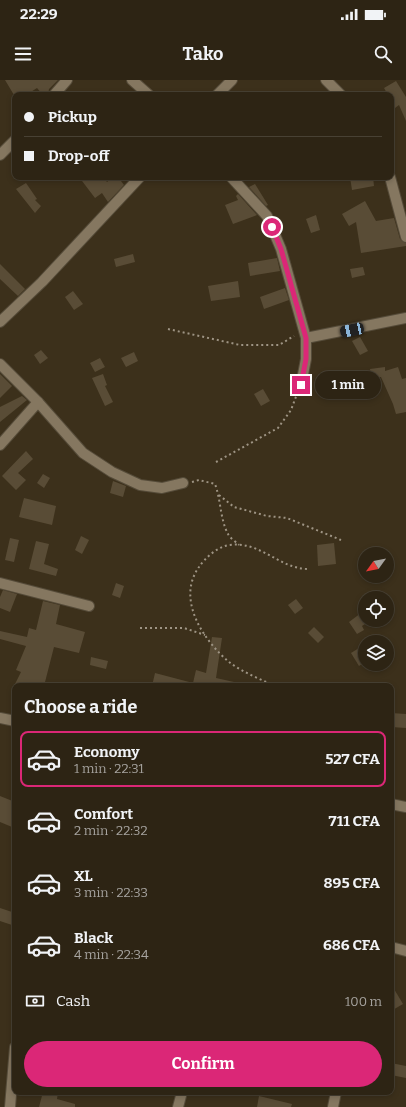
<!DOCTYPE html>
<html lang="en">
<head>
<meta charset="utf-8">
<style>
	:root { --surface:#2d2414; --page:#393022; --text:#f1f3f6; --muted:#a7a4a0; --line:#484134; --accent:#db2777 }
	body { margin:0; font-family:Bitter,serif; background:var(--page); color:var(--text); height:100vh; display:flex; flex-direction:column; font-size:15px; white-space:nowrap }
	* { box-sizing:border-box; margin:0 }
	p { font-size:13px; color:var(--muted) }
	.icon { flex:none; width:22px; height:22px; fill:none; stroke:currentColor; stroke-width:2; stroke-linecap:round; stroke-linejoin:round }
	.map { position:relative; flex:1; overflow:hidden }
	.drawer { position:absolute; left:12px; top:603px; width:382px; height:412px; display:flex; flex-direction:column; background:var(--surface); border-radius:8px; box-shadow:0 2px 6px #0003,0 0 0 1px var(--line) }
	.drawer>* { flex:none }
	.top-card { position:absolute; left:12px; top:12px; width:382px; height:88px; border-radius:8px; box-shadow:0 2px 6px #0003,0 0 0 1px var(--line); display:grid; align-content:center; height:88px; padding:0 12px; background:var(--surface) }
	.needle { width:26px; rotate:237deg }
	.buttons { position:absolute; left:358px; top:467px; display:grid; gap:8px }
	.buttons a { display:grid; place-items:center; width:36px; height:36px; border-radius:50%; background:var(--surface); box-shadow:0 2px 6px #0003,0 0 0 1px var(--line); font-size:20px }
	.end { position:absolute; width:18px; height:18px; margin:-9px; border:5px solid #db2777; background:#fff; box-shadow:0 0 0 2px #fff }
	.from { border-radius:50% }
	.bubble { position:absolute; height:28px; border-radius:14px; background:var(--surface); box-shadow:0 2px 6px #0003,0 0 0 1px var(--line); font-size:13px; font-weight:700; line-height:28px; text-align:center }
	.car { position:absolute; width:12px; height:24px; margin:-12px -6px; border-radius:5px; box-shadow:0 0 3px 1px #0007; background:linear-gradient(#222 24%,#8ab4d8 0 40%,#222 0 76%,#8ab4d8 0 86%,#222 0) }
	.top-card b { display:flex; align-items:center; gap:14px; height:38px; font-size:15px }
	.top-card b+b { border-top:1px solid var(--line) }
	.top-card i { width:10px; height:10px; background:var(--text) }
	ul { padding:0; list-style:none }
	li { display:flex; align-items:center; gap:12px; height:56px; margin:0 8px 6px; padding:0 4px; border:2px solid transparent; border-radius:8px }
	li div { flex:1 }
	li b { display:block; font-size:15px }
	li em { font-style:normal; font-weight:700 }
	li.on { border-color:var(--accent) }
	li>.icon { width:36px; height:36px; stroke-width:1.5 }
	h2 { padding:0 12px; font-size:18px; line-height:48px }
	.pay { display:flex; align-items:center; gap:10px; height:44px; padding:0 12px; font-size:15px }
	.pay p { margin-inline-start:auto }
	.action { display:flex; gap:8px; margin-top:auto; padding:8px 12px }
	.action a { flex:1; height:46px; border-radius:24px; background:var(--accent); color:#fff; font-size:16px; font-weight:700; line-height:46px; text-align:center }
	.status { display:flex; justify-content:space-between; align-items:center; height:28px; padding:0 20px; background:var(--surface); direction:ltr }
	.status svg { height:11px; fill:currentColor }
	header { display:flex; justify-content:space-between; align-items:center; height:52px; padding:0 12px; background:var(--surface); font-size:18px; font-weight:700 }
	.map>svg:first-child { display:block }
	.building { fill:#594c36 }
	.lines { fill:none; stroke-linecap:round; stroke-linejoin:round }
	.street-casing { stroke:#554b39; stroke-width:12 }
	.path { stroke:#9e9484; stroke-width:2; stroke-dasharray:2 3; stroke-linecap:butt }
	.street { stroke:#857760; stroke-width:10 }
	.route { stroke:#db2777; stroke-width:5 }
</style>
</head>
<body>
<div class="status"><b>22:29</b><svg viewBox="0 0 49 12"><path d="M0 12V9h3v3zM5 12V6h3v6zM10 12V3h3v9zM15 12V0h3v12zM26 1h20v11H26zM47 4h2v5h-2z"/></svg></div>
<header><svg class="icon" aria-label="menu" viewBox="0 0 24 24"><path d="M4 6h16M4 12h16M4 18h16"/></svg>Tako<svg class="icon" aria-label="search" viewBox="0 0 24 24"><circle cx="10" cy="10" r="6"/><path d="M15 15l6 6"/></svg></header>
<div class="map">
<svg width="406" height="1027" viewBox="0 0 406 1027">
	<rect width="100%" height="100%" fill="#3c301b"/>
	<!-- building -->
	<g class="building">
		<path d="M5 0H58L49 9 48 15H43L37 8 26 15H14Z"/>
		<path d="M396 1 406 17V41L399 25 395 28 391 20V15H388L384 8Z"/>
		<path d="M79 97H103L107 102 113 97H118L124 105 108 122 102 113 95 118Z"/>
		<path d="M350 97H373L374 106 352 110Z"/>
		<path d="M26 103 37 119 35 120 41 126 35 133 16 109Z"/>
		<path d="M255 104 268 125 266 126 249 107Z"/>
		<path d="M238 114 257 135 233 144 225 125 238 120 236 116Z"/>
		<path d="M365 121 376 141 394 138 400 159 406 163V166L361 173 356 142 349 146 342 134Z"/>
		<path d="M316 135 320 150 311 153 306 139Z"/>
		<path d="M133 174 135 182 116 187 114 179Z"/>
		<path d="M277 178 280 191 250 196 248 183Z"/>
		<path d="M0 184 25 209 18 216 0 199Z"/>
		<path d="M363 187 365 195 352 198 350 189Z"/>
		<path d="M238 201 240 217 211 221 208 206Z"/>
		<path d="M285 208 289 220 264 229 260 217Z"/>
		<path d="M73 211 83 224 74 230 65 217Z"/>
		<path d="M360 257 368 271 360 275 352 261Z"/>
		<path d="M41 270 48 278 40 284 34 275Z"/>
		<path d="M134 272 138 281 126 287 121 278Z"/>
		<path d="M100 278 105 287 95 292 90 283Z"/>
		<path d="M385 287V291L398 287 402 299 406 298V332L396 334 393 324 381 297 371 298 370 289Z"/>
		<path d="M0 294 12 306 0 318Z"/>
		<path d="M103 294 107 305 105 306 113 322 105 326 92 298Z"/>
		<path d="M263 309 270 321 261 326 254 314Z"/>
		<path d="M22 316 27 320 0 342V327Z"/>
		<path d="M26 371 33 379 18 393 26 400 16 410 2 396Z"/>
		<path d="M43 394 50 398 44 408 37 403Z"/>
		<path d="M113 401 126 406 123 417 110 413Z"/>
		<path d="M24 418 56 426 52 445 19 437Z"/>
		<path d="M81 456 89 460 82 474 75 470Z"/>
		<path d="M10 458 19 460 14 482 5 480Z"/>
		<path d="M36 461 49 464 44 484 58 489 56 496 29 489Z"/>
		<path d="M334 463 336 484 318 486 317 465Z"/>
		<path d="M116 503 124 506 120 518 112 515Z"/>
		<path d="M3 510 17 514 10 532 0 528V517Z"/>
		<path d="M296 519 303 528 295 534 288 525Z"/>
		<path d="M43 521 60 525 56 544 85 552 79 573 54 567 44 606H14L21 592 16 590 26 566 0 559V551L27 557 29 548 36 550Z"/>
		<path d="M365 530V544L362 546 364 550 357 554 349 542Z"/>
		<path d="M314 547 324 557 318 563 308 553Z"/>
		<path d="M212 557 222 558 216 598 234 602V606H152L155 593 193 603 196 590 206 593Z"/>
		<path d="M359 568 365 578V582L359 586 351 573Z"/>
		<path d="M91 577 108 581 106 589 90 585Z"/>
		<path d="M391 633 406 634V648L391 647Z"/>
		<path d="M0 716 15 722V738L12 747 0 742Z"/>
		<path d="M0 828 15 833V846L0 841Z"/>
		<path d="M391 904 403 924 391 931Z"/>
		<path d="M391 983 406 986V998L391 995Z"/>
		<path d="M43 1012H58L57 1019 75 1024V1027H39Z"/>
		<path d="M259 1016 292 1024 291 1027H257Z"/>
	</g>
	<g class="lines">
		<!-- street casing -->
		<g class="street-casing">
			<g id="street">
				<path d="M132 0 149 15"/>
				<path d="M326 0 341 15"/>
				<path d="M54 15 67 0"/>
				<path d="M217 15 232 0"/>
				<path d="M0 75 15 60"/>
				<path d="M231 97 267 136 281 169 306 258"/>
				<path d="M390 97 406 157"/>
				<path d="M0 242 42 202 140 97"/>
				<path d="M0 284 38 322 83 373 112 392 140 405 162 408 183 403"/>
				<path d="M301 305 306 279V258L406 238"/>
				<path d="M0 365 38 322"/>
				<path d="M0 503 89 526"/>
				<path d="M0 638 15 641"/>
				<path d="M391 724 406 727"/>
				<path d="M391 867 406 871"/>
				<path d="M10 1027 15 967"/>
				<path d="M178 1027 182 1012"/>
				<path d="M333 1027 336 1012"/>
			</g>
		</g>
		<!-- path -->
		<g class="path">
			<path d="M168 249 240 265H279L294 256"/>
			<path d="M216 382 278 348 291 330 297 314"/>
			<path d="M192 402 199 400 215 404C221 420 220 439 228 454 230 458 236 462 239 465"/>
			<path d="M219 415 234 427 267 436 287 438 341 460"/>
			<path d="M140 548H184L205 555"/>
			<path d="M275 606C260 599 242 592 229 582 203 560 176 519 199 487 205 478 218 466 230 465 260 461 279 488 307 489"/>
		</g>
		<!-- street -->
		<use href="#street" class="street"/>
	</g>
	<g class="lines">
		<!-- route -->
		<path class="route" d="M272 147 281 169 306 258V279L301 305"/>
	</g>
</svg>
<div class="buttons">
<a><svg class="needle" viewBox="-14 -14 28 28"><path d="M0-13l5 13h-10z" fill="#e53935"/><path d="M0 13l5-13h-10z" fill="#a7a4a0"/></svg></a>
<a><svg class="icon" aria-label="locate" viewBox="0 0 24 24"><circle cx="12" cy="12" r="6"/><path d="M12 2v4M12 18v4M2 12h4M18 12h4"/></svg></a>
<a><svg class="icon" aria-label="layers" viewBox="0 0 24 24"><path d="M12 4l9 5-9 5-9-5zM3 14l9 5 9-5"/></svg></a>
</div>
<i class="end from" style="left:272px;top:147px"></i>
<i class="end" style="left:301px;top:305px"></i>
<div class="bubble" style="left:315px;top:291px;width:66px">1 min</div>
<i class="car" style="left:352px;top:250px;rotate:258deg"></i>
<div class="top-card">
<b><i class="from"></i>Pickup</b>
<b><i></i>Drop-off</b>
</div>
<section class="drawer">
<h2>Choose a ride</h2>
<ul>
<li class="on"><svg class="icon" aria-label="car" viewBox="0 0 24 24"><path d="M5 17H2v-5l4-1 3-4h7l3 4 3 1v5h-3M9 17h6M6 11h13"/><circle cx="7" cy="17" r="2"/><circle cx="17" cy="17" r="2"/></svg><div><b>Economy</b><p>1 min · 22:31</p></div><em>527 CFA</em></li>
<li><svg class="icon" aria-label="car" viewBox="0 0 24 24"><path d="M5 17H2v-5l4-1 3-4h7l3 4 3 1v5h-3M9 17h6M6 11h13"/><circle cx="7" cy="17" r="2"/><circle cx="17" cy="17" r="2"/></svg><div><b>Comfort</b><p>2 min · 22:32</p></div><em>711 CFA</em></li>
<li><svg class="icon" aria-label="car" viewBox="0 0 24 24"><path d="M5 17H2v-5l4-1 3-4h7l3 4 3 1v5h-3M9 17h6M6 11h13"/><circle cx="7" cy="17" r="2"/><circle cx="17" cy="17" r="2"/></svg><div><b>XL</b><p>3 min · 22:33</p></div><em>895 CFA</em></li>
<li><svg class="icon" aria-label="car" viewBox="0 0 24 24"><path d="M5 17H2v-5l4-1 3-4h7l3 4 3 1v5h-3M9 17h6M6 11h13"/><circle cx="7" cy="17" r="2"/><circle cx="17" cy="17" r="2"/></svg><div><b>Black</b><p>4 min · 22:34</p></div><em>686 CFA</em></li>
</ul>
<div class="pay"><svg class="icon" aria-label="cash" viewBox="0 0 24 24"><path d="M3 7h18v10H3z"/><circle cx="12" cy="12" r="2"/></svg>Cash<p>100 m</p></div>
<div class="action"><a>Confirm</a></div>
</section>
</div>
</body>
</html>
